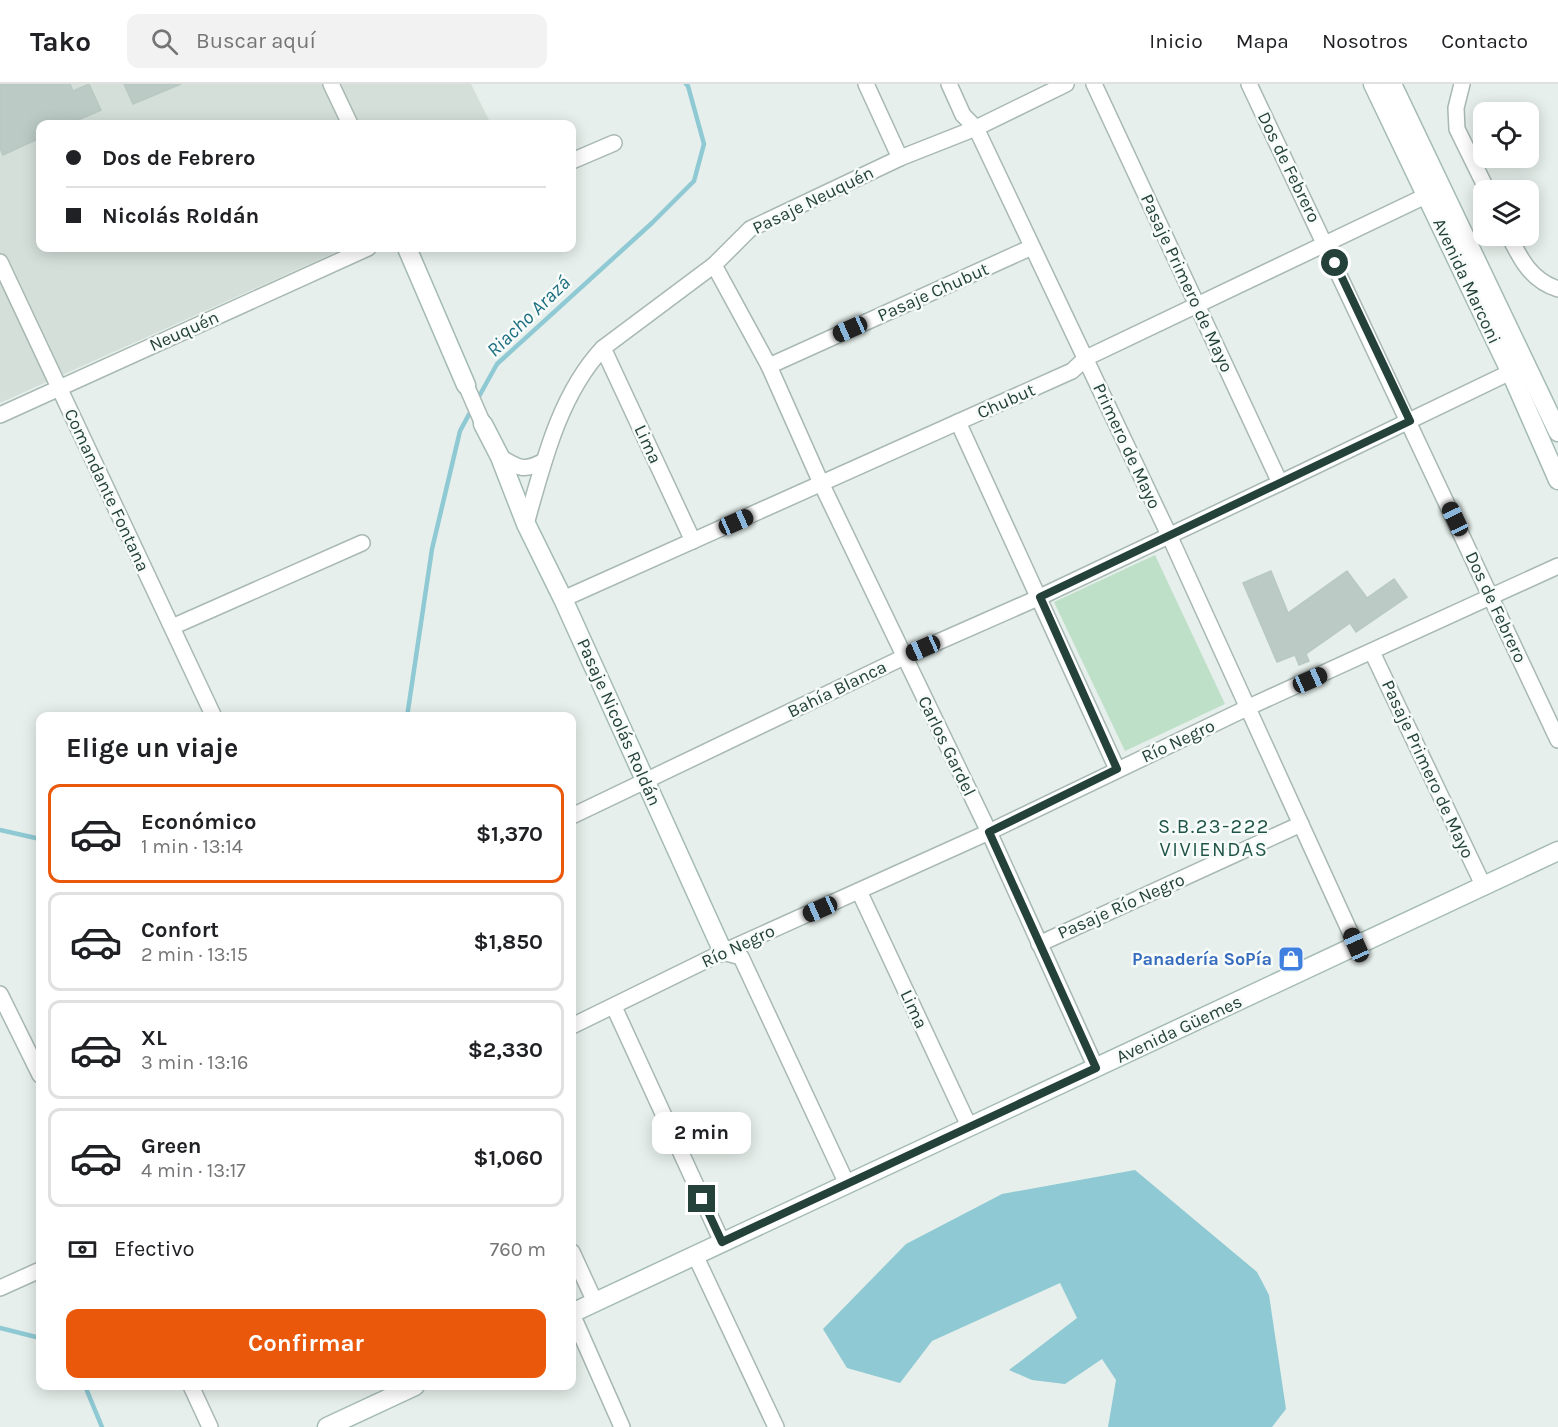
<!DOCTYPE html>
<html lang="es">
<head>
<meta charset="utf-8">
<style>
	:root { --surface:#fff; --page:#f2f2f2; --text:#202124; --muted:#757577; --line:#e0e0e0; --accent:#ea580c }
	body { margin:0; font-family:Karla,sans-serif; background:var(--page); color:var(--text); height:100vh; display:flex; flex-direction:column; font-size:22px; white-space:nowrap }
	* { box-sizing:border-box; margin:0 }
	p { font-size:20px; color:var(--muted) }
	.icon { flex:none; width:33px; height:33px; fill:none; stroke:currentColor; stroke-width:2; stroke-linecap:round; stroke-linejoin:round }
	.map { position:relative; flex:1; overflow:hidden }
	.drawer { position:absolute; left:36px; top:628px; width:540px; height:678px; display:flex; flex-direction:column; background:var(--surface); border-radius:12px; box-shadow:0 3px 15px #0003 }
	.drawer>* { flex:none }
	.hud { position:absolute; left:36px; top:36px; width:540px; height:132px; border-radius:12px; box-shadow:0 3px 15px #0003; display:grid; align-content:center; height:132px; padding:0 30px; background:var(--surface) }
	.fabs { position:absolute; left:1473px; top:18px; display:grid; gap:12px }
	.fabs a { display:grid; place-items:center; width:66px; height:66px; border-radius:12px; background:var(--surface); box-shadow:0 3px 15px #0003; font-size:30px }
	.end { position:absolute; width:27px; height:27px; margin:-14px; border:8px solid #24423a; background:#fff; box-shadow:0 0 0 3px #fff }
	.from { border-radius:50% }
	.bubble { position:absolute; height:42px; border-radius:12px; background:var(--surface); box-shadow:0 3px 15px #0003; font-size:20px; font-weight:700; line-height:42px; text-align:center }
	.car { position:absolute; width:18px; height:36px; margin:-18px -9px; border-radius:8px; box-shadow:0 0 4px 2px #0007; background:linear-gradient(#222 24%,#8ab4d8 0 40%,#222 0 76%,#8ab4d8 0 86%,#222 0) }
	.hud b { display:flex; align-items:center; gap:21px; height:57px; font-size:22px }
	.hud b+b { border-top:2px solid var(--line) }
	.hud i { width:15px; height:15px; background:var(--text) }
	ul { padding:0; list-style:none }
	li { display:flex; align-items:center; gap:18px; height:99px; margin:0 12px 9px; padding:0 18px; border:3px solid var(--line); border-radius:12px }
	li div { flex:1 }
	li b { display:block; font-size:22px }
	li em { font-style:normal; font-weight:700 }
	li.current { border-color:var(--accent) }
	li>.icon { width:54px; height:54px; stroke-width:1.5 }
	h2 { padding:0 30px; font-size:27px; line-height:72px }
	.pay { display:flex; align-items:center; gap:15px; height:66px; padding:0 30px; font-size:22px }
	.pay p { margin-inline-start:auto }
	.cta { display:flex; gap:12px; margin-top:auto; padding:12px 30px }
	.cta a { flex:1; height:69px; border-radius:12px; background:var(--accent); color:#fff; font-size:24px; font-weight:700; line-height:69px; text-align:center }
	header { display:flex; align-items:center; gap:36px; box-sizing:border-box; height:84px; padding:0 30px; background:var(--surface); border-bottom:2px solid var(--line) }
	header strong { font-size:28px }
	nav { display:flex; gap:33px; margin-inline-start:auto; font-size:21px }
	.search { width:420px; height:54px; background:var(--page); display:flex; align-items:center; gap:15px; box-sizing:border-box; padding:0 21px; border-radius:12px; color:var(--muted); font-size:22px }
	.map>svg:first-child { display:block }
	.built { fill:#d4dfda }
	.green { fill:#bfe0c8 }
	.water { fill:#8ec9d4 }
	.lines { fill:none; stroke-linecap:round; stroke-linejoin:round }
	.stream { stroke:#8ec9d4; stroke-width:4.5 }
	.building { fill:#bbcac4; stroke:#b8c9c2; stroke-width:1.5 }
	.street-casing { stroke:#a8b8b2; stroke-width:18 }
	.secondary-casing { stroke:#a4bbb3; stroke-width:21 }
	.street { stroke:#fff; stroke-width:15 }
	.secondary { stroke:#fff; stroke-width:18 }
	.route { stroke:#24423a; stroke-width:8 }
	.labels { text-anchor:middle; stroke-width:5; stroke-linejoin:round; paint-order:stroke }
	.street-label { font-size:18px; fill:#24423a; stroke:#f7fbf9 }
	.shop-label { font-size:18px; font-weight:bold; fill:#366cbe; stroke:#f7fbf9; text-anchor:end }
	.water-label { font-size:20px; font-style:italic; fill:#1c6f80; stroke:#f7fbf9 }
	.neighbourhood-label { font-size:20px; letter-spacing:1.5px; fill:#1f5548; stroke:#f7fbf9 }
</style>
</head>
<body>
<header>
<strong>Tako</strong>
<div class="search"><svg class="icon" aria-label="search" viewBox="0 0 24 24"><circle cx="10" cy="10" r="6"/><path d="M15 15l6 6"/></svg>Buscar aquí</div>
<nav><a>Inicio</a><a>Mapa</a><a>Nosotros</a><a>Contacto</a></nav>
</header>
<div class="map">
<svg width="1558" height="1343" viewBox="0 0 1558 1343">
	<rect width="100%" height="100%" fill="#e6efeb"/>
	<!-- built -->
	<path class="built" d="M0 0H471L491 40H40V164H345L0 319Z"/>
	<!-- green -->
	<path class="green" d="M1155 471 1225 620 1125 667 1054 518Z"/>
	<!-- water -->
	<path class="water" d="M1135 1086 1257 1188 1269 1211 1286 1325 1272 1343H1108L1116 1296 1102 1275 1065 1300 1032 1296 1009 1286 1077 1234 1060 1199 932 1257 900 1299 847 1284 823 1245 906 1160 1002 1110Z"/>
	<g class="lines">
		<!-- stream -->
		<g class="stream">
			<path d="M477 316 497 280 652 139 694 97 704 60 688 2 686 0"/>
			<path d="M407 633 432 465 460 347 473 323"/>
			<path d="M0 746 40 755"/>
			<path d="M0 1244 40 1254"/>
			<path d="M85 1302 102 1343"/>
		</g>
	</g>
	<!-- building -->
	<g class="building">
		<path d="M0 0H70L73 7 89 0 101 26 69 40H40V54L3 71 0 64Z"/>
		<path d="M124 0H181L133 20Z"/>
		<path d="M1271 487 1288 529 1347 487 1367 514 1394 495 1407 513 1356 548 1350 539 1306 570 1309 577 1299 581 1295 571 1277 578 1243 499Z"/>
	</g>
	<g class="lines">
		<!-- street casing -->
		<g class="street-casing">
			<g id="street">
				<path d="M331 0 350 40"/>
				<path d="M866 0 900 74"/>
				<path d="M949 0 963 31 976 44 1169 451 1356 861"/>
				<path d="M1094 0 1280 399"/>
				<path d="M1249 0 1558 656"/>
				<path d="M1462 0 1456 24 1457 45 1487 106"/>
				<path d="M572 77 614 59"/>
				<path d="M1509 152C1521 176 1531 196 1558 205"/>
				<path d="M0 178 214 633"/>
				<path d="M714 181 769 282 821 399 989 748 1096 984"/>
				<path d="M603 264 693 457"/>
				<path d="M769 282 1032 163"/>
				<path d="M466 301 483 340"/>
				<path d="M0 331 368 164"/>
				<path d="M958 338 1117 685"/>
				<path d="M500 373C518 384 524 388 544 377"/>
				<path d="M526 440C543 380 559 311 603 264L714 181 750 145 900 74 976 44 1066 0"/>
				<path d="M563 515 1072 287 1086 274 1436 107"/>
				<path d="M172 543 362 459"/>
				<path d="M1372 568 1484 803"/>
				<path d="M572 732 904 573 1040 513 1280 399 1521 283"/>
				<path d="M859 807 969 1042"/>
				<path d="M1039 860 1301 740"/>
				<path d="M723 868 741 873 847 1100"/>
				<path d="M0 910 40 991"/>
				<path d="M614 923 722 1158"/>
				<path d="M572 942 723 868 989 748 1249 623 1558 482"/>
				<path d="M572 1168 595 1218"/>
				<path d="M695 1171 776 1343"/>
				<path d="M0 1204 40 1186"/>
				<path d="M572 1230 622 1343"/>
				<path d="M191 1302 210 1343"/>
			</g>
		</g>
		<!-- secondary casing -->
		<g class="secondary-casing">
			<g id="secondary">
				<path d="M1373 0 1511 289 1558 396"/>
				<path d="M1392 0 1558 348"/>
				<path d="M407 164 466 301"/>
				<path d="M483 340 500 373 526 440 563 515 723 868"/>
				<path d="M572 1229 1558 767"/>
				<path d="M327 1343 415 1302"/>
			</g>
		</g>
		<!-- street -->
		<use href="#street" class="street"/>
		<!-- secondary -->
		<use href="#secondary" class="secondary"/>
	</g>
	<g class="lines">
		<!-- route -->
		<path class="route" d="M702 1115 722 1158 1096 984 989 748 1117 685 1040 513 1410 337 1335 179"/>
	</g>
	<!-- icons -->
	<defs>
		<g id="shop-square" transform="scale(1.35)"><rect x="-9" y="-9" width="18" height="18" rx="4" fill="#3f7fe0" stroke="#f7fbf9"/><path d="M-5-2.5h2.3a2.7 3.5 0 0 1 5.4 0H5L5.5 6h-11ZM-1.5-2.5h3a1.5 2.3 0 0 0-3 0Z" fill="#fff"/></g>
	</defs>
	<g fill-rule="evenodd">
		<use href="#shop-square" x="1291" y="875"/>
	</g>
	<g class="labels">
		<!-- street labels -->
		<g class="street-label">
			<text transform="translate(1289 83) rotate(64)" y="6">Dos de Febrero</text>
			<text transform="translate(813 116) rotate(-26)" y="6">Pasaje Neuquén</text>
			<text transform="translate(1467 197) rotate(65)" y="6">Avenida Marconi</text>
			<text transform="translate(1187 199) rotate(65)" y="6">Pasaje Primero de Mayo</text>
			<text transform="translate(933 208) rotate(-24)" y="6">Pasaje Chubut</text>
			<text transform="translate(184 247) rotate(-24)" y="6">Neuquén</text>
			<text transform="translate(1006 317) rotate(-24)" y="6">Chubut</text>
			<text transform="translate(648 360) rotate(65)" y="6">Lima</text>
			<text transform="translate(1127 362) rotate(65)" y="6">Primero de Mayo</text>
			<text transform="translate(107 406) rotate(65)" y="6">Comandante Fontana</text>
			<text transform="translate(1496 523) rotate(65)" y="6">Dos de Febrero</text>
			<text transform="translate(837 605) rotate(-26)" y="6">Bahía Blanca</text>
			<text transform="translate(619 638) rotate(66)" y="6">Pasaje Nicolás Roldán</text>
			<text transform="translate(1178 657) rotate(-25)" y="6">Río Negro</text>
			<text transform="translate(947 662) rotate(64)" y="6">Carlos Gardel</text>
			<text transform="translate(1428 685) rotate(65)" y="6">Pasaje Primero de Mayo</text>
			<text transform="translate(1121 822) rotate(-24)" y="6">Pasaje Río Negro</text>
			<text transform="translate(738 862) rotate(-25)" y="6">Río Negro</text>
			<text transform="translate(914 925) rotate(65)" y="6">Lima</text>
			<text transform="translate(1179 945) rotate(-25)" y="6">Avenida Güemes</text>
		</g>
		<!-- shop labels -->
		<g class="shop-label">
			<text x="1272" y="881">Panadería SoPía</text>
		</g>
		<!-- water labels -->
		<g class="water-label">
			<text transform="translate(528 232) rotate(-44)" y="7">Riacho Arazá</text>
		</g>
		<!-- neighbourhood labels -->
		<g class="neighbourhood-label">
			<text x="1214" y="749">S.B.23-222<tspan x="1214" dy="23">VIVIENDAS</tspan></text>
		</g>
	</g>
</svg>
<div class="fabs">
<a><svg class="icon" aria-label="locate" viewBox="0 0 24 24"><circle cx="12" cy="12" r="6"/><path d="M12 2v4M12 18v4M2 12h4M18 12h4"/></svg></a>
<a><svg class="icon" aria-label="layers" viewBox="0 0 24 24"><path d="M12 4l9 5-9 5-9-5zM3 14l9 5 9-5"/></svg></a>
</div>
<i class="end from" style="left:1335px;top:179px"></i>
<i class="end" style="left:702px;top:1115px"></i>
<div class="bubble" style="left:652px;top:1028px;width:99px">2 min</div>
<i class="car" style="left:850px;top:245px;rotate:246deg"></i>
<i class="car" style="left:1455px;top:435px;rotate:335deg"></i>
<i class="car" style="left:736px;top:438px;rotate:66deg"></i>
<i class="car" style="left:923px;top:564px;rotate:246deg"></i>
<i class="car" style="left:1310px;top:596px;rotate:66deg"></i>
<i class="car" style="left:820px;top:825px;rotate:246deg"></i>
<i class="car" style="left:1356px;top:861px;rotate:336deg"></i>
<div class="hud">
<b><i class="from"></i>Dos de Febrero</b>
<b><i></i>Nicolás Roldán</b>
</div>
<section class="drawer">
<h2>Elige un viaje</h2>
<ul>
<li class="current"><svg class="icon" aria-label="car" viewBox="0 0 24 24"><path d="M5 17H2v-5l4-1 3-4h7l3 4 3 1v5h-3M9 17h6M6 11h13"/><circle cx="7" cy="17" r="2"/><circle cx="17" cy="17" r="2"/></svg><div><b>Económico</b><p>1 min · 13:14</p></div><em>$1,370</em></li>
<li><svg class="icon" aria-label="car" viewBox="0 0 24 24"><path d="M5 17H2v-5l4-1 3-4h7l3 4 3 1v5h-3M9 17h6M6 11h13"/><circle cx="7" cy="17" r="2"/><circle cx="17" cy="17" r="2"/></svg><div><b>Confort</b><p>2 min · 13:15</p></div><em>$1,850</em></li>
<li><svg class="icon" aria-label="car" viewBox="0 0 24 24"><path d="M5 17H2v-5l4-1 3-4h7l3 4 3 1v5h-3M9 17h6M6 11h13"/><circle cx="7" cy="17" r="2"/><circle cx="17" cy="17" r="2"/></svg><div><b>XL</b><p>3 min · 13:16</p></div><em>$2,330</em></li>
<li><svg class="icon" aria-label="car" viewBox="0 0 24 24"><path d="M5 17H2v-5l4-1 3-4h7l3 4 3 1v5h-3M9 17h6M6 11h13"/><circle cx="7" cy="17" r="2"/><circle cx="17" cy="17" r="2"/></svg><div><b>Green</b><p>4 min · 13:17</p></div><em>$1,060</em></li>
</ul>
<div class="pay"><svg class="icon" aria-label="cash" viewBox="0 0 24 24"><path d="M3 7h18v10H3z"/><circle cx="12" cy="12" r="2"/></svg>Efectivo<p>760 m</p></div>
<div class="cta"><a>Confirmar</a></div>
</section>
</div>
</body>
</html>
